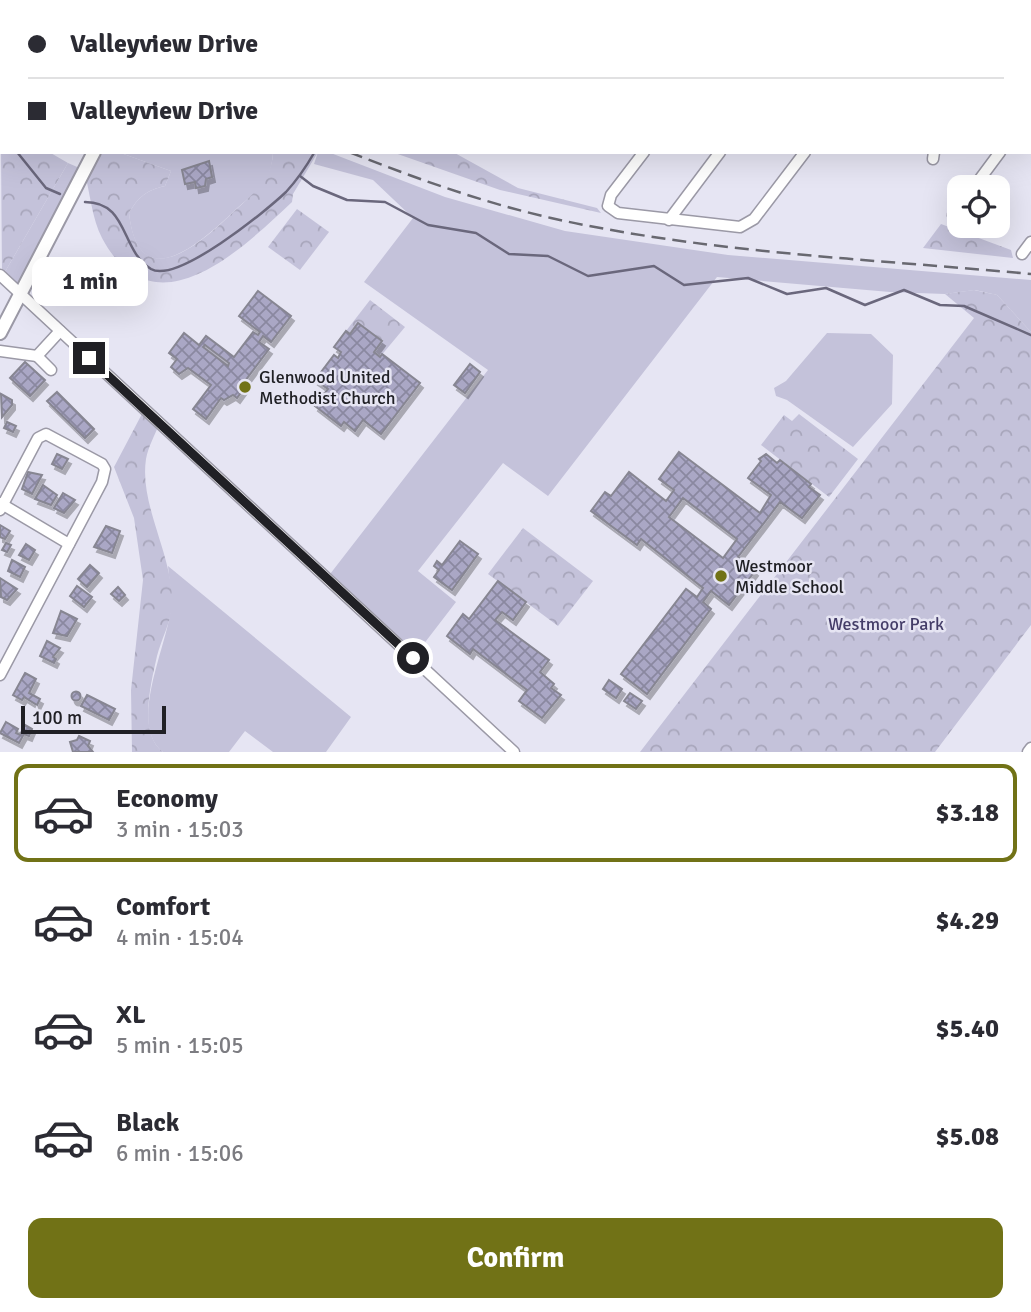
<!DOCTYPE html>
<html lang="en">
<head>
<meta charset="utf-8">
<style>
	:root { --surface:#fff; --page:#f7f7f7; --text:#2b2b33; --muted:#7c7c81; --line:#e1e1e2; --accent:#717216 }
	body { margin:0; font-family:Signika,sans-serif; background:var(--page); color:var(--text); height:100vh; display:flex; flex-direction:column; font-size:26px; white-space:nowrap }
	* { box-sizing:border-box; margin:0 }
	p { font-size:23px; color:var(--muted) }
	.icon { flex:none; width:38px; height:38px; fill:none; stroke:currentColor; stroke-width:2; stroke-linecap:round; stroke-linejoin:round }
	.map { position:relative; height:752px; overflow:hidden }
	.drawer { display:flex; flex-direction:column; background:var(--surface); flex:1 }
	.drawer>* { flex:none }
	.hud { position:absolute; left:0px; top:0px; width:1032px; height:154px; box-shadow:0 7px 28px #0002; display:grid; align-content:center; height:154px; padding:0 28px; background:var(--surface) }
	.fabs { position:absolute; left:947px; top:175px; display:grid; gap:14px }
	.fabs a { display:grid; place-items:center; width:63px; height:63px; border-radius:14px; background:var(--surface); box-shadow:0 7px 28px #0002; font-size:35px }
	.scale { position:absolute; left:21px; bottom:18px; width:145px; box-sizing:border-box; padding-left:7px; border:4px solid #202025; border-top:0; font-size:19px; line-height:24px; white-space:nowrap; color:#202025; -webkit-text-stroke:5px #e6e5f3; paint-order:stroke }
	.end { position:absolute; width:32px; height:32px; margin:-16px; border:9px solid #202025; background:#fff; box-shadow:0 0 0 4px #fff }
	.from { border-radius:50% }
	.bubble { position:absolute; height:49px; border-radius:14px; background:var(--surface); box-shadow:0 7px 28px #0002; font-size:23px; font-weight:700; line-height:49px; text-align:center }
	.hud b { display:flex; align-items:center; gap:24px; height:66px; font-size:26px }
	.hud b+b { border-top:2px solid var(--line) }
	.hud i { width:18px; height:18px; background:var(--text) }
	ul { padding:12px 0 0; list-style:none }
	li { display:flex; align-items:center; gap:21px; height:98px; margin:0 14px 10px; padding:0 14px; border:4px solid transparent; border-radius:14px }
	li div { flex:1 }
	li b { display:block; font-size:26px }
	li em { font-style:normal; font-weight:700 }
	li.selected { border-color:var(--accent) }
	li>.icon { width:63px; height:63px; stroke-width:1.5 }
	.cta { display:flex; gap:14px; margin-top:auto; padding:14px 28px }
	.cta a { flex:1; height:80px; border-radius:14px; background:var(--accent); color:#fff; font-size:28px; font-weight:700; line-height:80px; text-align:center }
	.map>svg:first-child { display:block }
	.green { fill:#c4c2da }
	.forest { fill:url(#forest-crowns) }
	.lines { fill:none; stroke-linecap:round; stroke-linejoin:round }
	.stream { stroke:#6a677c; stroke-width:2.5 }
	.building { fill:url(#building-cross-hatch); stroke:#878692; stroke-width:2; fill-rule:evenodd; filter:url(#shadow) }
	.minor-casing { stroke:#9b99a6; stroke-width:13 }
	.major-casing { stroke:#9b99a6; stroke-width:16 }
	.minor { stroke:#fff; stroke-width:10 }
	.major { stroke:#fff; stroke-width:12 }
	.rail { stroke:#686870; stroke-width:2.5; stroke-dasharray:14 7; stroke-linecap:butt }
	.route { stroke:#202025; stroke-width:9 }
	.poi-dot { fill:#717216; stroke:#e6e5f3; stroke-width:2.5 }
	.labels { text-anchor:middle; stroke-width:5; stroke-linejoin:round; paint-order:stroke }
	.poi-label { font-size:18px; fill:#202025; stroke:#e6e5f3; text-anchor:start }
	.park-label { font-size:18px; fill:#443d68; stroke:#e6e5f3 }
</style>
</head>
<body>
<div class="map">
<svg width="1031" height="752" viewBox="0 0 1031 752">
	<defs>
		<pattern id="forest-crowns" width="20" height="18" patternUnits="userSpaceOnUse" patternTransform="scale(1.75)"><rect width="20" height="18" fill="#c4c2da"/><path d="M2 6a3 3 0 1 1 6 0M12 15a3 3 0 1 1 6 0" fill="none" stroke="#a8a6bb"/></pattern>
		<pattern id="building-cross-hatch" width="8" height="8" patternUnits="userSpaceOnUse" patternTransform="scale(1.75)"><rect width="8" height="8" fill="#aaa7c5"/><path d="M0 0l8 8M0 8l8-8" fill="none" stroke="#8a88a0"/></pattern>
		<filter id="shadow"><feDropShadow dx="3" dy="5" stdDeviation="0" flood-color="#0004"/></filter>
	</defs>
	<rect width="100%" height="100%" fill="#e6e5f3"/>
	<!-- green -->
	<g class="green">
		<path d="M118 152H271L273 153C272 165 270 174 263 184 254 195 241 204 231 214 196 247 138 296 129 213 138 197 147 190 165 186L171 171Z"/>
		<path d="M318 152H328L445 197 565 231 728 255 1031 280V332L997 295 975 290 945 294 890 292 717 277 548 496 503 463 418 571 456 602 413 658 327 578 488 370 364 282 413 218 373 180 314 164Z"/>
		<path d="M68 163 84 170 21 296 2 277Z"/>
		<path d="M827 333 871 334 893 355 892 404 853 447 787 400 776 396 774 388 786 381Z"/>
		<path d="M168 566 351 717 326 752H273L245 731 229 752H163C126 724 170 641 171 605 172 592 169 579 168 566Z"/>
	</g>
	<!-- forest -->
	<g class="forest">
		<path d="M355 0H643L648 2H355Z"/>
		<path d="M0 20 2 152H49L68 163 2 277Z"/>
		<path d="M94 152H118L171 171 165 186C147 190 138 197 129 213 138 292 192 251 227 218 247 199 271 183 273 154L271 152H318L293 194 292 202C241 250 154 335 102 238 92 219 90 192 84 170Z"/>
		<path d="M392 152H453L518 188 597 208 601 213 500 190Z"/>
		<path d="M297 209 329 232 300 270 268 247Z"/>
		<path d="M941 224 1011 250 1013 258 923 248Z"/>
		<path d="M974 290 997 295 1031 332V625L935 752H640L974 318 945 294Z"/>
		<path d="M370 300 405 327 380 357 346 331Z"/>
		<path d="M144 410 159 424C155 435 148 447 146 459 139 506 174 556 172 605 171 622 161 640 157 656 151 683 138 734 163 752H132L131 690 143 580 134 518 114 467Z"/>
		<path d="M799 414 858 459 829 497 761 445 784 415 792 421Z"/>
		<path d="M523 528 593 581 558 626 488 574Z"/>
	</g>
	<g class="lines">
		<!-- stream -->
		<g class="stream">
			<path d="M618 0 631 2"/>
			<path d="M378 2V0"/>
			<path d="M731 2 733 0"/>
			<path d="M0 123 2 128"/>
			<path d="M17 152 46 188 60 194"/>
			<path d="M300 176 313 186 347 200 385 202 428 225 476 233 509 254 548 256 588 276 654 266 684 285 748 278 787 294 826 288 865 305 904 290 940 305 964 306 1031 335"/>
			<path d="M85 202C129 202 120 250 151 269 177 284 266 211 286 192 297 180 306 167 314 153"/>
		</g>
	</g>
	<!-- building -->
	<g class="building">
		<path d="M209 161 212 177 206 179 205 186 196 188 195 182 185 184 182 170Z"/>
		<path d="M258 291 291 316 271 342 263 336 259 342 269 349 242 385 245 387 237 398 233 395 224 400 221 398 206 419 193 409 211 385 188 368 179 374 171 367 177 359 169 353 184 333 199 345 206 336 234 357 253 332 258 335 260 332 239 316ZM205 345 229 363 228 366 203 347Z"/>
		<path d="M358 323 382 341 374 352 380 357 382 354 420 383 381 434 363 420 355 431 344 422 341 426 315 406 321 397 317 394 320 391 324 394 328 389 315 380 334 355 338 358 341 352 334 347 346 331 350 334Z"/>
		<path d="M25 362 45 380 30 396 10 378Z"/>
		<path d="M470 364 480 372 465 393 454 385Z"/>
		<path d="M57 392 94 429 85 438 47 401Z"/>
		<path d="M1 394 12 400V405L2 417Z"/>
		<path d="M7 422 16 426 13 432 4 428Z"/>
		<path d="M679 452 760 513 771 495 748 478 761 461 759 459 766 454 777 463 780 460 811 484 809 487 820 495 802 518 780 502 738 557 755 571 729 605 711 591 703 602 711 609 647 694 621 674 686 589 697 597 703 588 641 539 637 545 591 511 605 492 611 496 629 472 666 501 674 490 659 479ZM683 498 737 539 723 558 669 517Z"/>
		<path d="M57 454 68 459 62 469 52 464Z"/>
		<path d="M28 472 42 475 32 494 22 489Z"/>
		<path d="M43 485 57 495 51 505 35 499Z"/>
		<path d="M63 493 75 500 64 513 54 508Z"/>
		<path d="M0 525 10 531 5 539 0 537Z"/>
		<path d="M106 526 120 531 112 553 94 547Z"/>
		<path d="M460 541 478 554 452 590 434 577 439 570 434 566 437 561 442 565Z"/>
		<path d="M6 543 11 545 7 552 2 550Z"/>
		<path d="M26 544 35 550 29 560 19 555Z"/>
		<path d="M12 560 25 567 20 577 8 571Z"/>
		<path d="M90 565 99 573 87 587 78 579Z"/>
		<path d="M0 578 17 589 7 600 1 597Z"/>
		<path d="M498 581 526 602 513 620 502 612 495 620 549 660 540 672 554 684 551 688 561 695 542 718 519 701 527 690 473 649 470 654 447 636 463 614 469 619Z"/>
		<path d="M77 586 92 597 84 607 70 596Z"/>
		<path d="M118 587 125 595 119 601 111 594Z"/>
		<path d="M61 611 77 619 67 636 53 633Z"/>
		<path d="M47 641 60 648 53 657 56 659 54 663 40 656Z"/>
		<path d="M25 673 36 679 29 693 40 699 37 705 24 697 22 700 13 695Z"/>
		<path d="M609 680 622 689 616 698 603 689Z"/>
		<circle cx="76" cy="696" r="4.5"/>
		<path d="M630 693 642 701 636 709 624 701Z"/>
		<path d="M87 695 115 709 109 720 81 706Z"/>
		<path d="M6 722 18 729 16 733 20 735 25 725 32 729 29 736 24 734 19 743 0 733Z"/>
		<path d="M79 736 90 741 88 746 93 752H73L70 742 77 740Z"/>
	</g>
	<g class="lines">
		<!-- minor casing -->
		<g class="minor-casing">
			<g id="minor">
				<path d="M95 0 97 2"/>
				<path d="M912 0 913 2"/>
				<path d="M234 2 235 0"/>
				<path d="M749 2 750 0"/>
				<path d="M835 2 836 0"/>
				<path d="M921 2 922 0"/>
				<path d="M1019 2 1020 0"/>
				<path d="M1031 112V111"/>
				<path d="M1031 141V142"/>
				<path d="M644 152 611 195 608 206 618 213 740 227 754 219 805 152"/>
				<path d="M933 159 934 152"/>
				<path d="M974 187 1000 152"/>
				<path d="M953 215 959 207"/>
				<path d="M669 220 720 152"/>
				<path d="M1022 254 1031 242"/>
				<path d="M0 275 514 752"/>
				<path d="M0 351 37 356 60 331"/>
				<path d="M37 356 51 370"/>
				<path d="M0 503 69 544"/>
				<path d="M0 510 38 438 46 434 102 464 105 469 102 482 0 675"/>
				<path d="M1028 752 1031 748"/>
			</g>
		</g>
		<!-- major casing -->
		<g class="major-casing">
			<g id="major">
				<path d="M172 2V0"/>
				<path d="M0 333 94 152"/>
			</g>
		</g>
		<!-- minor -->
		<use href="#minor" class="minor"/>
		<!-- major -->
		<use href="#major" class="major"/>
		<!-- rail -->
		<g class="rail">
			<path d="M0 7 2 8"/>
			<path d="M349 152C415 178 481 202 551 218 708 253 871 259 1031 274"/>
		</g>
	</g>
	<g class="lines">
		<!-- route -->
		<path class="route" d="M89 358 413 658"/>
	</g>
	<!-- markers -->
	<g class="poi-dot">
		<circle cx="245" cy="387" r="7"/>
		<circle cx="721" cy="576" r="7"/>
	</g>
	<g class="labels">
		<!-- poi labels -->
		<g class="poi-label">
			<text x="259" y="383">Glenwood United<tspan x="259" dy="21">Methodist Church</tspan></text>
			<text x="735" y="572">Westmoor<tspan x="735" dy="21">Middle School</tspan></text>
		</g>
		<!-- park labels -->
		<g class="park-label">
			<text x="886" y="630">Westmoor Park</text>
		</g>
	</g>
</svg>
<div class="fabs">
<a><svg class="icon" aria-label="locate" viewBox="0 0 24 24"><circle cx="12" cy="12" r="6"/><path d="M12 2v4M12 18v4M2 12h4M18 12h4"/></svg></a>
</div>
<div class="scale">100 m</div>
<i class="end from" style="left:413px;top:658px"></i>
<i class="end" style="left:89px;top:358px"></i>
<div class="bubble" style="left:32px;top:257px;width:116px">1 min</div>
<div class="hud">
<b><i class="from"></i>Valleyview Drive</b>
<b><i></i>Valleyview Drive</b>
</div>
</div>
<section class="drawer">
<ul>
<li class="selected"><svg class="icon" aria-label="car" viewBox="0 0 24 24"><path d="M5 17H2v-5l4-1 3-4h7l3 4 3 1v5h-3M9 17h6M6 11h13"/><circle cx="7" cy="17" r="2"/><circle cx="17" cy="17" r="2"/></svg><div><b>Economy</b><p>3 min · 15:03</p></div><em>$3.18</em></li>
<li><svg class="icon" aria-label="car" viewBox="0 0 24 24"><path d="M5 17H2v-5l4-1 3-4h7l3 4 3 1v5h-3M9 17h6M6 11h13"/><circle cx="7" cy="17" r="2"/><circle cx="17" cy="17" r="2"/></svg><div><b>Comfort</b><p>4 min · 15:04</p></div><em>$4.29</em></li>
<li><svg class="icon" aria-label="car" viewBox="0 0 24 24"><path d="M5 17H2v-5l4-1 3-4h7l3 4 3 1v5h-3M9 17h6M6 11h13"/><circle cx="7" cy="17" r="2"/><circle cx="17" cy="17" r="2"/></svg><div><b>XL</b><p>5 min · 15:05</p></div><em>$5.40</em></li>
<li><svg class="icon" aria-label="car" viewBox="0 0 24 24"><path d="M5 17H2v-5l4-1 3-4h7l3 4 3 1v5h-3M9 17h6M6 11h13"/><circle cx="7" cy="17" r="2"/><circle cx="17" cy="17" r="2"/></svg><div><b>Black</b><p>6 min · 15:06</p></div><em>$5.08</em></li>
</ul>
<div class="cta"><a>Confirm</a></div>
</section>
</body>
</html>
